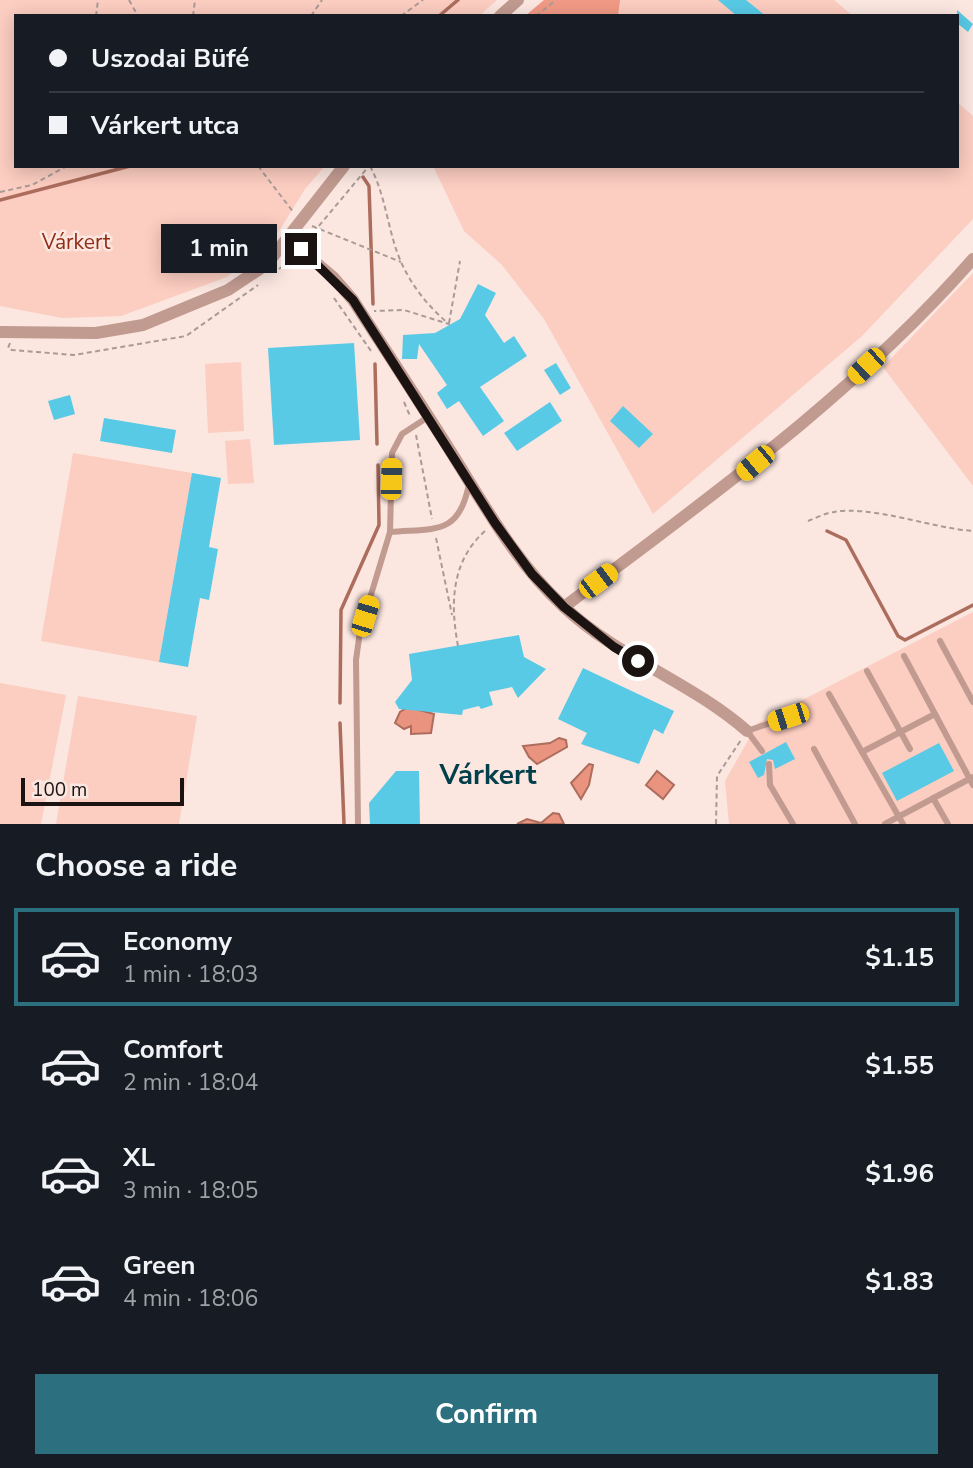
<!DOCTYPE html>
<html lang="en">
<head>
<meta charset="utf-8">
<style>
	:root { --surface:#171b24; --page:#242831; --text:#f1f3f6; --muted:#9ea1a6; --line:#363941; --accent:#2c7080 }
	body { margin:0; font-family:"Nunito Sans",sans-serif; background:var(--page); color:var(--text); height:100vh; display:flex; flex-direction:column; font-size:26px; white-space:nowrap }
	* { box-sizing:border-box; margin:0 }
	p { font-size:23px; color:var(--muted) }
	.icon { flex:none; width:38px; height:38px; fill:none; stroke:currentColor; stroke-width:2; stroke-linecap:round; stroke-linejoin:round }
	.map { position:relative; height:824px; overflow:hidden }
	.sheet { display:flex; flex-direction:column; background:var(--surface); flex:1 }
	.sheet>* { flex:none }
	.guide { position:absolute; left:14px; top:14px; width:945px; height:154px; border-radius:0px; box-shadow:0 4px 18px #0003; display:grid; align-content:center; height:154px; padding:0 35px; background:var(--surface) }
	.scale { position:absolute; left:21px; bottom:18px; width:163px; box-sizing:border-box; padding-left:7px; border:4px solid #1a1311; border-top:0; font-size:19px; line-height:24px; white-space:nowrap; color:#1a1311; -webkit-text-stroke:5px #fbe6e0; paint-order:stroke }
	.end { position:absolute; width:32px; height:32px; margin:-16px; border:9px solid #1a1311; background:#fff; box-shadow:0 0 0 4px #fff }
	.from { border-radius:50% }
	.bubble { position:absolute; height:49px; border-radius:0px; background:var(--surface); box-shadow:0 4px 18px #0003; font-size:23px; font-weight:700; line-height:49px; text-align:center }
	.car { position:absolute; width:21px; height:42px; margin:-21px -10px; border-radius:9px; box-shadow:0 0 5px 2px #0007; background:linear-gradient(#f5c518 24%,#345 0 40%,#f5c518 0 76%,#345 0 86%,#f5c518 0) }
	.guide b { display:flex; align-items:center; gap:24px; height:66px; font-size:26px }
	.guide b+b { border-top:2px solid var(--line) }
	.guide i { width:18px; height:18px; background:var(--text) }
	ul { padding:0; list-style:none }
	li { display:flex; align-items:center; gap:21px; height:98px; margin:0 14px 10px; padding:0 21px; border:4px solid transparent; border-radius:0px }
	li div { flex:1 }
	li b { display:block; font-size:26px }
	li em { font-style:normal; font-weight:700 }
	li.on { border-color:var(--accent) }
	li>.icon { width:63px; height:63px; stroke-width:1.5 }
	h2 { padding:0 35px; font-size:32px; line-height:84px }
	.action { display:flex; gap:14px; margin-top:auto; padding:14px 35px }
	.action a { flex:1; height:80px; border-radius:0px; background:var(--accent); color:#fff; font-size:28px; font-weight:700; line-height:80px; text-align:center }
	.map>svg:first-child { display:block }
	.green { fill:#fccdc1 }
	.forest { fill:#f19a85 }
	.water { fill:#ea937e; stroke:#ac6d5d; stroke-width:2 }
	.lines { fill:none; stroke-linecap:round; stroke-linejoin:round }
	.stream { stroke:#ac6d5d; stroke-width:3.5 }
	.building { fill:#58cae6 }
	.path { stroke:#aa9a95; stroke-width:2; stroke-dasharray:5 3.5; stroke-linecap:butt }
	.service { stroke:#c19a90; stroke-width:6 }
	.minor { stroke:#c19a90; stroke-width:12 }
	.route { stroke:#1a1311; stroke-width:9 }
	.labels { text-anchor:middle; stroke-width:5; stroke-linejoin:round; paint-order:stroke }
	.park-label { font-size:21px; fill:#902c14; stroke:#fbe6e0 }
	.district-label { font-size:28px; font-weight:bold; fill:#013f4b; stroke:#fbe6e0 }
</style>
</head>
<body>
<div class="map">
<svg width="973" height="824" viewBox="0 0 973 824">
	<rect width="100%" height="100%" fill="#fbe6e0"/>
	<!-- green -->
	<g class="green">
		<path d="M0 0H497L479 16H16V166H325L305 189 279 231 227 277 121 316 62 318 0 306Z"/>
		<path d="M577 0H834L853 16H561Z"/>
		<path d="M957 102 973 116V219L862 336 653 514 544 319 502 265 464 231 433 166H957Z"/>
		<path d="M973 273V486L883 367Z"/>
		<path d="M241 362 244 431 208 433 205 364Z"/>
		<path d="M250 439 254 483 228 484 225 441Z"/>
		<path d="M73 453 192 473 159 662 41 641Z"/>
		<path d="M973 612V824H729L725 781 758 723Z"/>
		<path d="M0 683 66 695 41 824H0Z"/>
		<path d="M78 696 197 716 179 824H56Z"/>
	</g>
	<!-- forest -->
	<path class="forest" d="M544 0H620L618 16H525Z"/>
	<!-- water -->
	<g class="water">
		<path d="M408 707 434 714 431 733 411 734V726L404 729 395 723 400 712Z"/>
		<path d="M559 738 566 740 567 747 537 764 529 757 523 746 550 743Z"/>
		<path d="M589 764 593 765 589 785 581 799 571 783Z"/>
		<path d="M657 771 674 785 663 799 646 785Z"/>
		<path d="M553 813 559 814 564 824H517L527 819 541 823Z"/>
	</g>
	<g class="lines">
		<!-- stream -->
		<g class="stream">
			<path d="M439 16 458 0"/>
			<path d="M363 177 369 186 373 304"/>
			<path d="M0 200 130 166"/>
			<path d="M375 364 377 444"/>
			<path d="M827 531 846 540 898 636 905 640 973 605"/>
			<path d="M340 703 341 610 379 525 378 465"/>
			<path d="M340 723 344 824"/>
		</g>
	</g>
	<!-- building -->
	<g class="building">
		<path d="M718 0H746L766 16H737Z"/>
		<path d="M957 10 973 24 968 32 957 23Z"/>
		<path d="M478 284 496 293 485 315 504 343 514 336 527 356 480 387 504 421 483 436 459 401 447 409 437 393 447 385 419 344 417 359H402L403 335 435 333 460 319Z"/>
		<path d="M354 343 360 440 274 445 268 348Z"/>
		<path d="M556 363 571 388 560 395 544 370Z"/>
		<path d="M70 395 75 414 54 420 48 401Z"/>
		<path d="M550 402 562 421 517 451 504 433Z"/>
		<path d="M623 406 653 434 639 448 610 421Z"/>
		<path d="M104 418 176 430 172 453 100 441Z"/>
		<path d="M192 473 221 478 209 547 218 549 209 600 200 598 188 667 159 662Z"/>
		<path d="M519 635 524 657 546 669 518 698 512 687 489 692 493 705 481 709 479 706 463 710 462 715 399 709 395 702 412 680 409 654Z"/>
		<path d="M583 668 674 711 663 734 654 729 639 764 581 744 587 733 558 719Z"/>
		<path d="M786 742 795 759 775 769 773 760 767 759 764 775 758 778 749 762Z"/>
		<path d="M939 743 954 771 897 801 882 773Z"/>
		<path d="M396 771H419L420 824H370L369 803Z"/>
	</g>
	<g class="lines">
		<!-- path -->
		<g class="path">
			<path d="M129 0 138 16"/>
			<path d="M96 16 98 0"/>
			<path d="M193 16 195 0"/>
			<path d="M311 16 322 0"/>
			<path d="M401 16 423 0"/>
			<path d="M536 16 556 0"/>
			<path d="M258 166 294 213"/>
			<path d="M370 166C384 192 387 222 396 249 406 279 426 305 449 324L404 310 374 311"/>
			<path d="M0 192 32 185 67 166"/>
			<path d="M312 226 401 262"/>
			<path d="M308 239 369 166"/>
			<path d="M279 269 292 260"/>
			<path d="M334 298 371 351"/>
			<path d="M449 323 460 261"/>
			<path d="M10 343 8 348 12 350 74 355 186 336 258 285"/>
			<path d="M404 402 410 416"/>
			<path d="M416 435 432 519"/>
			<path d="M808 521C816 518 825 513 834 512 870 505 932 528 973 531"/>
			<path d="M436 538 452 615"/>
			<path d="M458 646C450 603 451 561 486 530"/>
			<path d="M716 824 717 776 741 740"/>
		</g>
		<!-- service -->
		<g class="service">
			<path d="M390 532C435 528 459 536 469 484"/>
			<path d="M940 641 973 702"/>
			<path d="M904 656 973 785"/>
			<path d="M867 671 910 749"/>
			<path d="M829 694 903 824"/>
			<path d="M814 749 855 824"/>
			<path d="M762 751 747 731 788 717"/>
			<path d="M862 752 935 714"/>
			<path d="M769 764 770 785 793 824"/>
			<path d="M933 798 948 824"/>
			<path d="M358 824 356 660 360 631 390 532 392 453 402 434 428 417"/>
			<path d="M885 824 973 777"/>
		</g>
		<!-- minor -->
		<g class="minor">
			<path d="M500 16 518 0"/>
			<path d="M289 240 333 277 353 300C386 351 419 401 451 452 485 506 516 563 563 606 618 658 691 682 747 731"/>
			<path d="M0 332 96 333 143 325 228 290 267 264 344 166"/>
			<path d="M564 607C707 499 854 395 973 259"/>
		</g>
	</g>
	<g class="lines">
		<!-- route -->
		<path class="route" d="M301 249 353 300 495 523 532 574 564 607 614 647 638 661"/>
	</g>
	<g class="labels">
		<!-- park labels -->
		<g class="park-label">
			<text x="76" y="249">Várkert</text>
		</g>
		<!-- district labels -->
		<g class="district-label">
			<text x="488" y="784">Várkert</text>
		</g>
	</g>
</svg>
<div class="scale">100 m</div>
<i class="end from" style="left:638px;top:661px"></i>
<i class="end" style="left:301px;top:249px"></i>
<div class="bubble" style="left:161px;top:224px;width:116px">1 min</div>
<i class="car" style="left:866px;top:366px;rotate:227deg"></i>
<i class="car" style="left:755px;top:463px;rotate:230deg"></i>
<i class="car" style="left:391px;top:479px;rotate:2deg"></i>
<i class="car" style="left:598px;top:581px;rotate:53deg"></i>
<i class="car" style="left:365px;top:616px;rotate:17deg"></i>
<i class="car" style="left:788px;top:717px;rotate:252deg"></i>
<div class="guide">
<b><i class="from"></i>Uszodai Büfé</b>
<b><i></i>Várkert utca</b>
</div>
</div>
<section class="sheet">
<h2>Choose a ride</h2>
<ul>
<li class="on"><svg class="icon" aria-label="car" viewBox="0 0 24 24"><path d="M5 17H2v-5l4-1 3-4h7l3 4 3 1v5h-3M9 17h6M6 11h13"/><circle cx="7" cy="17" r="2"/><circle cx="17" cy="17" r="2"/></svg><div><b>Economy</b><p>1 min · 18:03</p></div><em>$1.15</em></li>
<li><svg class="icon" aria-label="car" viewBox="0 0 24 24"><path d="M5 17H2v-5l4-1 3-4h7l3 4 3 1v5h-3M9 17h6M6 11h13"/><circle cx="7" cy="17" r="2"/><circle cx="17" cy="17" r="2"/></svg><div><b>Comfort</b><p>2 min · 18:04</p></div><em>$1.55</em></li>
<li><svg class="icon" aria-label="car" viewBox="0 0 24 24"><path d="M5 17H2v-5l4-1 3-4h7l3 4 3 1v5h-3M9 17h6M6 11h13"/><circle cx="7" cy="17" r="2"/><circle cx="17" cy="17" r="2"/></svg><div><b>XL</b><p>3 min · 18:05</p></div><em>$1.96</em></li>
<li><svg class="icon" aria-label="car" viewBox="0 0 24 24"><path d="M5 17H2v-5l4-1 3-4h7l3 4 3 1v5h-3M9 17h6M6 11h13"/><circle cx="7" cy="17" r="2"/><circle cx="17" cy="17" r="2"/></svg><div><b>Green</b><p>4 min · 18:06</p></div><em>$1.83</em></li>
</ul>
<div class="action"><a>Confirm</a></div>
</section>
</body>
</html>
